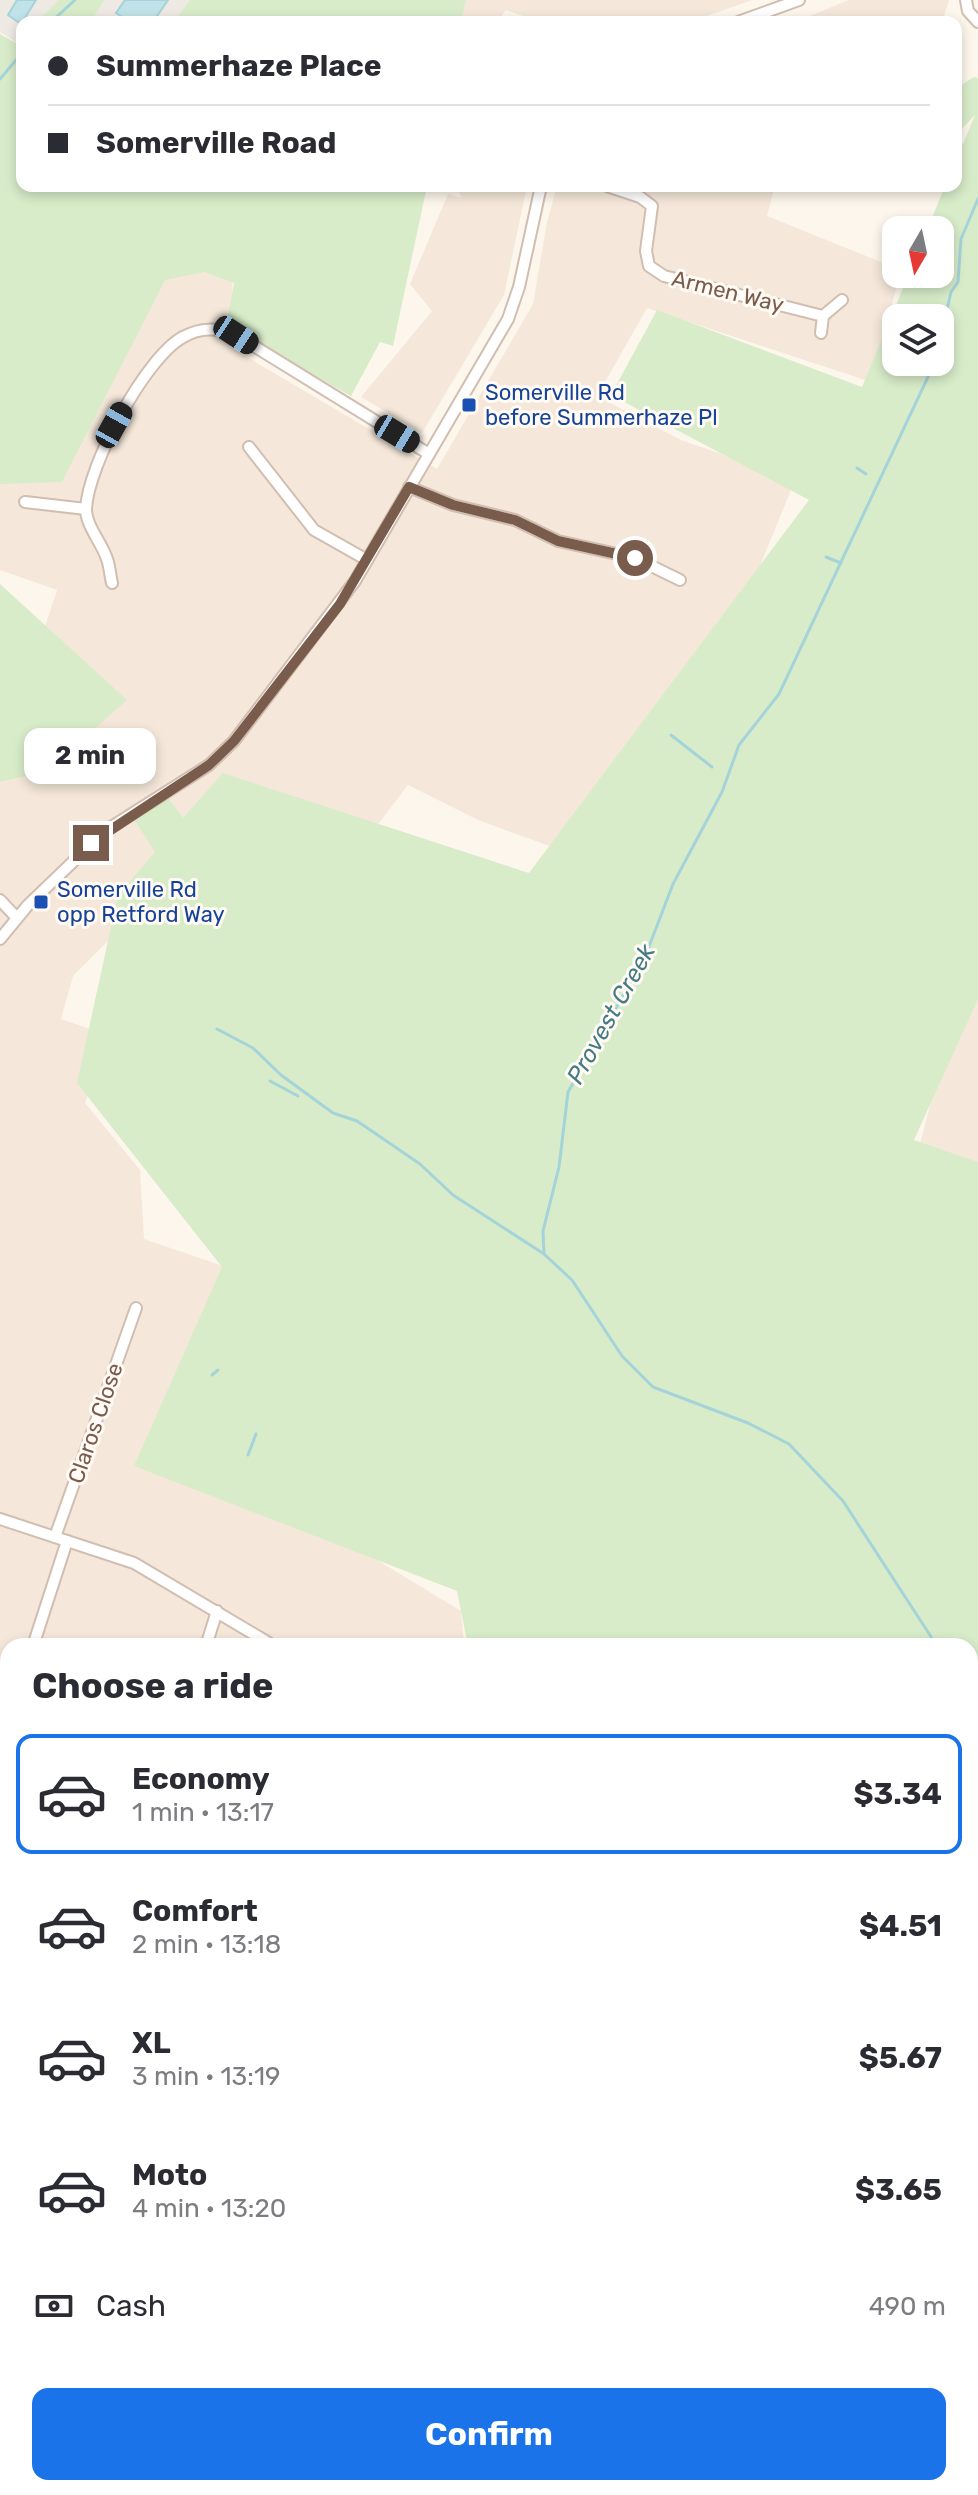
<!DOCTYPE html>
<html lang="en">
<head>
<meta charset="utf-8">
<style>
	:root { --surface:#fff; --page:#f7f7f7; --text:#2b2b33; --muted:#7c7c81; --line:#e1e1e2; --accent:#1a73e8 }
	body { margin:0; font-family:Rubik,sans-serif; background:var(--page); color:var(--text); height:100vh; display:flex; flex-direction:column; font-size:30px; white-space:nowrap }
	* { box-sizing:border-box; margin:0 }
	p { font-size:26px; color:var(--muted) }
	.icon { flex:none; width:44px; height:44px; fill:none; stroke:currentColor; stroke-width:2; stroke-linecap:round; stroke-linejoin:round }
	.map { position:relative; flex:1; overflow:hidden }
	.panel { position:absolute; left:0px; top:1638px; width:978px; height:858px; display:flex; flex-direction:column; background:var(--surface); border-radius:24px 24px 0 0; box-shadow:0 4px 12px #0003 }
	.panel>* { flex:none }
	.guide { position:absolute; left:16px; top:16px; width:946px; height:176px; border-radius:16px; box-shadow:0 4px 12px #0003; display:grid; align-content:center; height:176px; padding:0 32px; background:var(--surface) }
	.needle { width:52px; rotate:189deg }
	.buttons { position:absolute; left:882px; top:216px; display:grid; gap:16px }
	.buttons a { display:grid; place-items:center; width:72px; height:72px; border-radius:16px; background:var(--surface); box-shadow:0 4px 12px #0003; font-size:40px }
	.end { position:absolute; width:36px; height:36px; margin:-18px; border:10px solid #7a5c4d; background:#fff; box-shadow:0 0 0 4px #fff }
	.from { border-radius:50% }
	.bubble { position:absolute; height:56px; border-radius:16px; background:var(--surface); box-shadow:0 4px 12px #0003; font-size:26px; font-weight:700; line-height:56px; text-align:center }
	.car { position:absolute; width:24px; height:48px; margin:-24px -12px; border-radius:10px; box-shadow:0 0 6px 2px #0007; background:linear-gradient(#222 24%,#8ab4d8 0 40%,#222 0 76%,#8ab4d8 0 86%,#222 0) }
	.guide b { display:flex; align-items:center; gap:28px; height:76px; font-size:30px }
	.guide b+b { border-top:2px solid var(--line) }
	.guide i { width:20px; height:20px; background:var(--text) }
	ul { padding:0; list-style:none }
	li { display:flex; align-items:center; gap:24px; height:120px; margin:0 16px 12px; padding:0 16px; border:4px solid transparent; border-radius:16px }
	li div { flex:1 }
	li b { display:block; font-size:30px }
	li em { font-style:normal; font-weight:700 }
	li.selected { border-color:var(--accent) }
	li>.icon { width:72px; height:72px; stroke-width:1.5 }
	h2 { padding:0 32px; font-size:36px; line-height:96px }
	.pay { display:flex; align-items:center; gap:20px; height:88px; padding:0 32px; font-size:30px }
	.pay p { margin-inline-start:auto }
	.action { display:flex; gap:16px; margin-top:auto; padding:16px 32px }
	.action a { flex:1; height:92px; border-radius:16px; background:var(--accent); color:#fff; font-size:32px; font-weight:700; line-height:92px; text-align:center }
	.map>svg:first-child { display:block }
	.residential { fill:#f5e8da }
	.industrial { fill:#efe9e4 }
	.green { fill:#d8ecc9; fill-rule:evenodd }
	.water { fill:#bfe3e8; stroke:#a5d3da; stroke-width:2 }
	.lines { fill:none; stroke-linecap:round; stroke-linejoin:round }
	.stream { stroke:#a5d3da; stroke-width:3 }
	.minor-casing { stroke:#d1beb0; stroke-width:14 }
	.minor { stroke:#fff; stroke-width:10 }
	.route { stroke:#7a5c4d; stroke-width:10 }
	.transit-dot { fill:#1a4fb4; stroke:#fffaf3; stroke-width:3 }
	.labels { text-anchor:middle; stroke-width:6; stroke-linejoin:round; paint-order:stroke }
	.street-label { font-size:22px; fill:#7a5c4d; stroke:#fffaf3 }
	.transit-label { font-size:22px; fill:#164399; stroke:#fffaf3; text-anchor:start }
	.water-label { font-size:24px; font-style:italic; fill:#437c86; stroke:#fffaf3 }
</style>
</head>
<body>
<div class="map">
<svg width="978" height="2495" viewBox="0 0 978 2495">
	<rect width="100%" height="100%" fill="#fdf6ec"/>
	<!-- residential -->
	<g class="residential">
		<path d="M426 0H752L690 22H540L506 10 497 22H421Z"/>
		<path d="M849 0H949L942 22H795Z"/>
		<path d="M458 186H527L504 295 422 433 361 397 432 311 410 284 448 194 461 198Z"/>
		<path d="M557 186H775L767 216 896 268V274H900L871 382 647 308 597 396 681 440 795 480 744 605 552 847 478 820 408 785 356 853 189 877 139 910 73 976 61 1019 108 1035 85 1103 140 1170 144 1239 229 1268 173 1436 461 1611 464 1646H8V1791L0 1790V763L57 590 0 570V443L162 251 233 275 230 347 437 469 533 304 547 222Z"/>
		<path d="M978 972V1167L919 1148 956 1004Z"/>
	</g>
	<!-- industrial -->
	<path class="industrial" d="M0 0H192L178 22H22V46L0 32Z"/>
	<!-- green -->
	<g class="green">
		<path d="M59 0H104L91 22H37Z"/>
		<path d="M190 0H466L461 22H174Z"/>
		<path d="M0 34 16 43 22 38V186H427L393 346 380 342 351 396 226 326 234 283 204 272 165 280 62 482 0 484Z"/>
		<path d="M974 77 978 78V999L914 1140 978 1162V2495H0V1798H8V2488H970V1646H468L457 1591 134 1466 222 1267 77 1083 118 895 155 852 133 818 166 795 183 818 223 773 529 873 809 500 611 395 657 310 862 387 909 274H940V230H927L945 186H956V160L960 150 956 153V136L963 144 975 115 956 135V88ZM896 318H940V362H896Z"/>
		<path d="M0 584 127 700 48 770 0 782Z"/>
	</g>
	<!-- water -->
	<g class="water">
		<path d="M17 0H36L21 24 8 15Z"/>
		<path d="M125 0H168L153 22H130L116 13Z"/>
	</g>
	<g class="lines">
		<!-- stream -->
		<g class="stream">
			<path d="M51 22 75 0"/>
			<path d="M0 79 22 53"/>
			<path d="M943 327 951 292 958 282 961 239 978 199"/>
			<path d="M940 351 942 341"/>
			<path d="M935 362 779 694 739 745 722 792 673 884 645 957 568 1092 559 1167 543 1231 544 1254 572 1280 622 1356 653 1387 748 1423 789 1444 843 1501 937 1646"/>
			<path d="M857 468 866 474"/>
			<path d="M826 557 841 563"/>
			<path d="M671 735 712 767"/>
			<path d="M217 1029 253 1048 281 1075 333 1113 357 1121 420 1164 453 1195 544 1254"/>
			<path d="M270 1081 298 1096"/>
			<path d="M212 1375 218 1370"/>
			<path d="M248 1455 256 1434"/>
			<path d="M970 1705 978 1724"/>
			<path d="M0 1828 4 1801"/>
			<path d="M0 1839 4 1845"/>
			<path d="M0 1859 4 1852"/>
			<path d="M970 1878 978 1834"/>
			<path d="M0 2110 8 2122"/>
			<path d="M159 2488 160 2495"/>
			<path d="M798 2495 802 2488"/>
		</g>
		<!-- minor casing -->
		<g class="minor-casing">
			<g id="minor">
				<path d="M966 0 968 11 978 22"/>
				<path d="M738 22 799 0"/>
				<path d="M607 186 640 197 652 206 646 251 649 266 664 276 823 316 842 300"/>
				<path d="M821 333 823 316"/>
				<path d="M249 447 314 530 367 560"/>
				<path d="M409 487 453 505 515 520 558 541 635 558 680 580"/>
				<path d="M25 502 86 509"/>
				<path d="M112 583C110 576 110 567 107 559 102 543 86 526 86 509 88 465 145 358 183 337 201 327 217 328 236 335L429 454"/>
				<path d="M0 900 16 917"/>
				<path d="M0 939 28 905 105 831 209 765 234 741 355 581 508 319 519 287 541 186"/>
				<path d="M0 1519 134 1563 274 1646"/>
				<path d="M55 1537 136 1308"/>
				<path d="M33 1646 67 1541"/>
				<path d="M206 1646 217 1611"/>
			</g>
		</g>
		<!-- minor -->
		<use href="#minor" class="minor"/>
	</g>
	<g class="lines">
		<!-- route -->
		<path class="route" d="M91 843 209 765 234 741 340 604 409 487 453 505 515 520 558 541 635 558"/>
	</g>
	<!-- markers -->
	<g class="transit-dot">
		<rect x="461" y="397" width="16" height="16" rx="4"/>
		<rect x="33" y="894" width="16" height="16" rx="4"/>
	</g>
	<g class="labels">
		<!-- street labels -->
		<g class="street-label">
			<text transform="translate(728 291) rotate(14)" y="8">Armen Way</text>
			<text transform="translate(95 1423) rotate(-71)" y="8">Claros Close</text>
		</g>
		<!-- transit labels -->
		<g class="transit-label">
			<text x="485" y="400">Somerville Rd<tspan x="485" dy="25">before Summerhaze Pl</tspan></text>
			<text x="57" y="897">Somerville Rd<tspan x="57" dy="25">opp Retford Way</tspan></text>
		</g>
		<!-- water labels -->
		<g class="water-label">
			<text transform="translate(611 1014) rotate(-61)" y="8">Provest Creek</text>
		</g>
	</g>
</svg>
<div class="buttons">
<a><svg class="needle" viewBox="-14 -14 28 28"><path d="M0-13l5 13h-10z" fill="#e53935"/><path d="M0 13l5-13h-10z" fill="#7c7c81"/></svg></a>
<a><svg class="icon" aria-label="layers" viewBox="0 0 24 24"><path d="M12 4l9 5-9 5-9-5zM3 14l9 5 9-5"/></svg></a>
</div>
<i class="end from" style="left:635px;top:558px"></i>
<i class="end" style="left:91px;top:843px"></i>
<div class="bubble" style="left:24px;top:728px;width:132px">2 min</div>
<i class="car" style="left:236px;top:335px;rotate:123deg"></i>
<i class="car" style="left:114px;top:425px;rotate:29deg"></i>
<i class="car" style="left:397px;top:434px;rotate:121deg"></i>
<div class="guide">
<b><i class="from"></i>Summerhaze Place</b>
<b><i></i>Somerville Road</b>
</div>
<section class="panel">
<h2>Choose a ride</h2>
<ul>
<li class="selected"><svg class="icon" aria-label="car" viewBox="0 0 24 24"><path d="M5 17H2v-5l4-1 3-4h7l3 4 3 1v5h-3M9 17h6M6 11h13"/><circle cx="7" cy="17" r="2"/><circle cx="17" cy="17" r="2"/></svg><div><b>Economy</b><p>1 min · 13:17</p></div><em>$3.34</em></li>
<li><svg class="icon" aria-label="car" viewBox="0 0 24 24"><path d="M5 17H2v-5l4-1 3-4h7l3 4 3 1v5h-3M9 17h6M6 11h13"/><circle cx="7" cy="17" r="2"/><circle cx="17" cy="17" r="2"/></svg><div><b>Comfort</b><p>2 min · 13:18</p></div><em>$4.51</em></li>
<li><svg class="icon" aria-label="car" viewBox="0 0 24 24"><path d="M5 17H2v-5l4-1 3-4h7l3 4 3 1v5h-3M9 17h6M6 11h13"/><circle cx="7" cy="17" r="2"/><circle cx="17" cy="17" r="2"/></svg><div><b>XL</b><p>3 min · 13:19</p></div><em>$5.67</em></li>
<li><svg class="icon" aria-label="car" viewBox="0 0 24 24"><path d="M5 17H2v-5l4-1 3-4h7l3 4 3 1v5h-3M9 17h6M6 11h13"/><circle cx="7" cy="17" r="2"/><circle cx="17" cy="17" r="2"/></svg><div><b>Moto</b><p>4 min · 13:20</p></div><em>$3.65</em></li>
</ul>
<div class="pay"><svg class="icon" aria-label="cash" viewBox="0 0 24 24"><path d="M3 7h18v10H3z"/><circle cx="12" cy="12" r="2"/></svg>Cash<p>490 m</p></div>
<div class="action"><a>Confirm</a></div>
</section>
</div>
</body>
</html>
